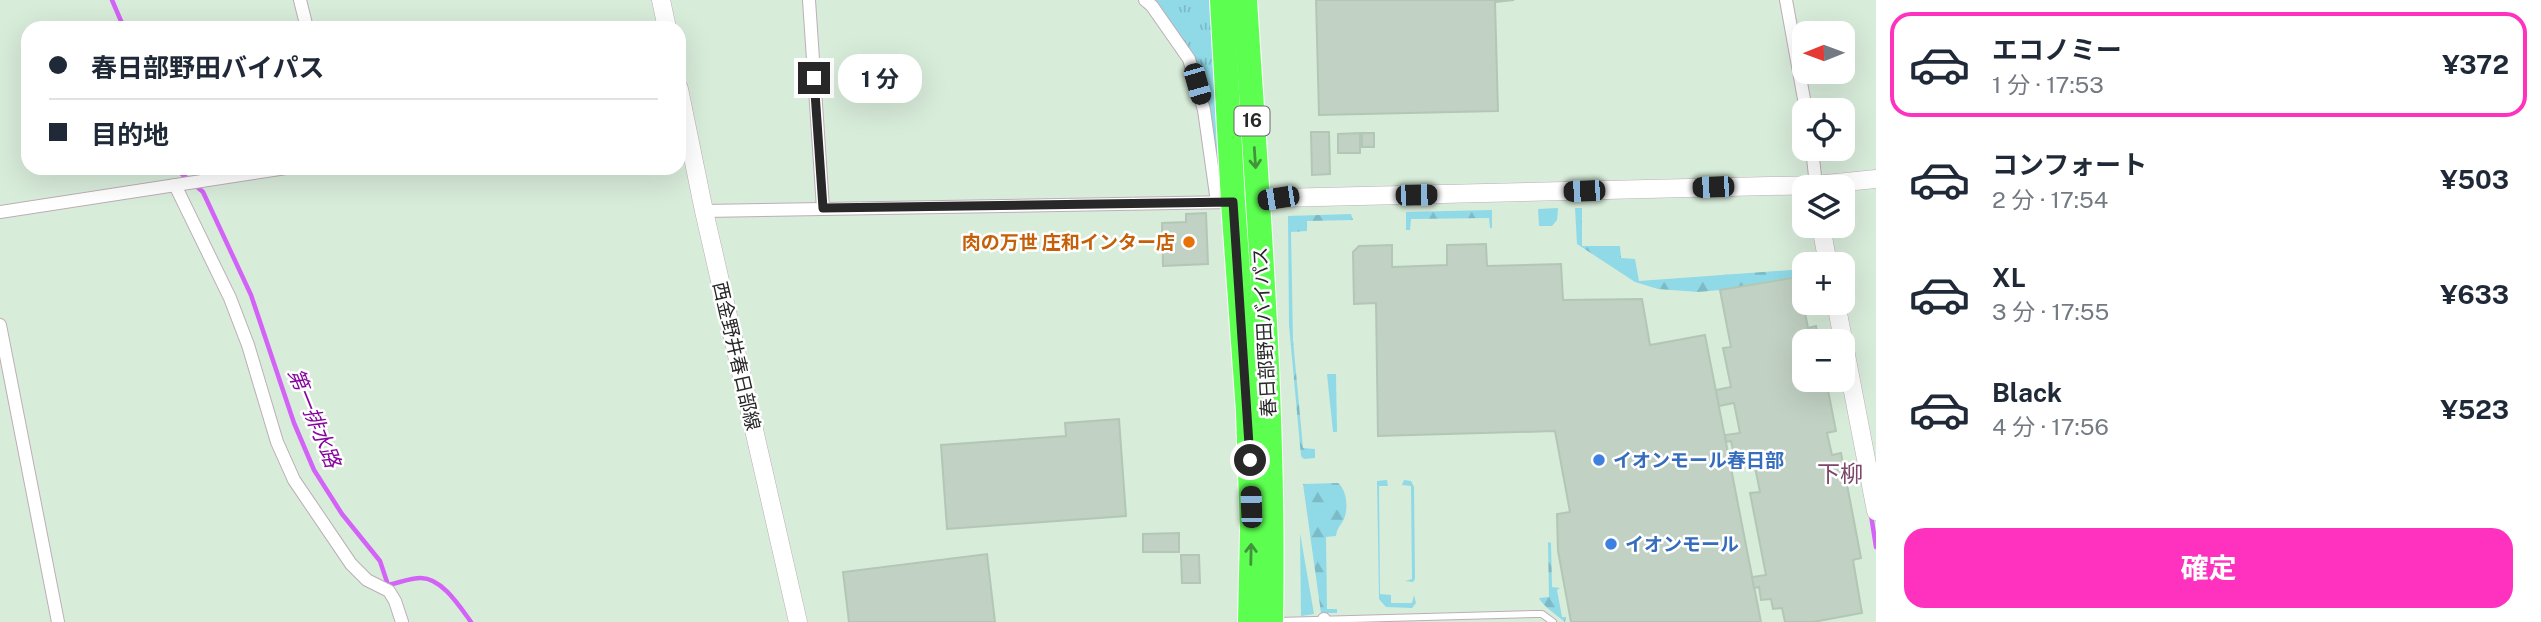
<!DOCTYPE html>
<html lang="ja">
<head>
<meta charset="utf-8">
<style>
	:root { --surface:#fff; --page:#f2f2f3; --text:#1f2937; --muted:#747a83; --line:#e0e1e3; --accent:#ff32bf }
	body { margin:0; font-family:"Public Sans","Noto Sans JP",sans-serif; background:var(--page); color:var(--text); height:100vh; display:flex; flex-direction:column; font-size:26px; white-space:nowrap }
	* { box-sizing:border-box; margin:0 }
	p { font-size:23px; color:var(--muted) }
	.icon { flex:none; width:38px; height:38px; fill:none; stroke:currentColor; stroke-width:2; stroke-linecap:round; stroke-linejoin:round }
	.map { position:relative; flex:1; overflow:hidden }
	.side { display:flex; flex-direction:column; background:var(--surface); width:665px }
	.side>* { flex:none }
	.hud { position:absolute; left:21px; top:21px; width:665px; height:154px; border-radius:21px; box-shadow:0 7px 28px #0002; display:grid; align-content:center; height:154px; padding:0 28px; background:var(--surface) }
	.needle { width:46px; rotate:269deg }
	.fabs { position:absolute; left:1792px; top:21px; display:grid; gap:14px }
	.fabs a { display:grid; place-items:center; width:63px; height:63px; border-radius:14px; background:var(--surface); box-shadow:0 7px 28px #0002; font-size:35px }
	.end { position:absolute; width:32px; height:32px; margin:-16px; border:9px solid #282828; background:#fff; box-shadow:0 0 0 4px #fff }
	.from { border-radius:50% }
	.bubble { position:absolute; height:49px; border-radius:21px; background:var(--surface); box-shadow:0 7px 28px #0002; font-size:23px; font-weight:700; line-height:49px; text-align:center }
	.car { position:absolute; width:21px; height:42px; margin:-21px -10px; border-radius:9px; box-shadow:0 0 5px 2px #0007; background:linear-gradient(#222 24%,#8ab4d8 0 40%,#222 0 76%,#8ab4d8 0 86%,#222 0) }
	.hud b { display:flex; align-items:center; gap:24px; height:66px; font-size:26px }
	.hud b+b { border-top:2px solid var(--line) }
	.hud i { width:18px; height:18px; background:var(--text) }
	ul { padding:12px 0 0; list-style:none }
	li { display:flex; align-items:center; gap:21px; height:105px; margin:0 14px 10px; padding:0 14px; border:4px solid transparent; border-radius:21px }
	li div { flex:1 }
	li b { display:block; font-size:26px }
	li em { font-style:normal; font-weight:700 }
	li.on { border-color:var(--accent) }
	li>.icon { width:63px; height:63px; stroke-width:1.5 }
	.cta { display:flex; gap:14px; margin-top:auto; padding:14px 28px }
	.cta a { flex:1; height:80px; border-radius:21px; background:var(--accent); color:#fff; font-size:28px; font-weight:700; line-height:80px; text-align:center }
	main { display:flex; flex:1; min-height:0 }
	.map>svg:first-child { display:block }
	.grass { fill:url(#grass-tufts) }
	.forest { fill:url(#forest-firs) }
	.garden { fill:#90d9e7 }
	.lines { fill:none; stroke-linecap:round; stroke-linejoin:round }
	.stream { stroke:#d363f6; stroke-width:4.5 }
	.building { fill:#c1d1c3; stroke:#b2c7b5; stroke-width:2 }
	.lane-casing { stroke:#bdadb8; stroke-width:8 }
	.street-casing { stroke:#bdadb8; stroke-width:14 }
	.secondary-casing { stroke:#bdadb8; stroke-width:19 }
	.highway-casing { stroke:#fff; stroke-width:26 }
	.lane { stroke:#fff; stroke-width:6 }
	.street { stroke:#fff; stroke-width:12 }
	.secondary { stroke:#fff; stroke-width:18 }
	.highway { stroke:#5cff50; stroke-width:24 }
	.oneway { stroke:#42943c }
	.route { stroke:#282828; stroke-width:9 }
	.food-dot { fill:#e8710a; stroke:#fff; stroke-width:2.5 }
	.shop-dot { fill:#3f7fe0; stroke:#fff; stroke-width:2.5 }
	.labels { text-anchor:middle; stroke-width:5; stroke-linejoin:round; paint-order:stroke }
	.shield { fill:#fff; stroke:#686868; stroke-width:2 }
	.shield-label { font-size:18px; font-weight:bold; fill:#282828 }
	.food-label { font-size:19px; font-weight:bold; fill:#c56008; stroke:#fff; text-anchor:end }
	.street-label { font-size:19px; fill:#282828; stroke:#fff }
	.shop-label { font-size:19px; font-weight:bold; fill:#366cbe; stroke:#fff; text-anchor:start }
	.water-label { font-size:21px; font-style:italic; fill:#87059f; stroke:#fff }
	.quarter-label { font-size:23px; fill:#7b466a; stroke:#fff }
</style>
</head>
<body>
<main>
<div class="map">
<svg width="1876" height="622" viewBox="0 0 1876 622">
	<defs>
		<pattern id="grass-tufts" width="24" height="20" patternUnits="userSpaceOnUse" patternTransform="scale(1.75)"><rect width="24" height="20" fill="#90d9e7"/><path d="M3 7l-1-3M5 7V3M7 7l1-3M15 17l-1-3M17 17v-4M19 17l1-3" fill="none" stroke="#7cbac6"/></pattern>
		<pattern id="forest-firs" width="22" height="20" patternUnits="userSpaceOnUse" patternTransform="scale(1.75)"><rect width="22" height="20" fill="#90d9e7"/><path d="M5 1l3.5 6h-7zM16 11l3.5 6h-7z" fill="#7cbac6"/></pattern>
	</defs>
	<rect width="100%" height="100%" fill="#d8ecda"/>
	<!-- grass -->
	<path class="grass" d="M1145 0H1211L1221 177 1218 180 1189 67Z"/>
	<!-- forest -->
	<g class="forest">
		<path d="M1575 208H1582V246H1620L1621 258 1635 259 1639 281 1804 269V275L1720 290 1698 292 1658 289 1635 282 1577 244Z"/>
		<path d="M1492 210V228H1490L1489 218 1411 219 1410 230H1406V212Z"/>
		<path d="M1351 214 1353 220 1307 221V231L1291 232 1293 340 1303 448 1315 449V458L1304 459 1301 456 1289 325 1288 216Z"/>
		<path d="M1338 483C1347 490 1349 510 1343 521 1339 527 1337 529 1336 536L1326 537 1327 609H1337V613H1321L1303 484Z"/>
		<path d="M1548 542 1551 543 1552 587 1560 588 1557 590 1562 617H1566L1565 622C1559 617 1541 604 1539 598L1549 597Z"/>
	</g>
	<!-- garden -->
	<g class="garden">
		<path d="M1558 208 1557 220 1552 226H1539L1538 209Z"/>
		<path d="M1327 374H1336L1337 432H1333Z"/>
		<path d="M1387 480 1388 486H1379L1380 594 1391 595V603H1412L1414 595 1416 603 1412 608 1386 607 1379 599 1377 481Z"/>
		<path d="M1404 480 1411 481 1414 487 1415 579 1413 582 1405 581 1412 579 1411 486 1402 485Z"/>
		<path d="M1300 533 1314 614 1301 616Z"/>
	</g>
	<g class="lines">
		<!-- stream -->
		<g class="stream">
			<path d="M112 0 124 28"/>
			<path d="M1802 111 1804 126"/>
			<path d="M175 168 203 192 251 295 294 423 314 470 342 514 380 561 388 585C398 583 410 578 421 578 442 578 460 607 471 622"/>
			<path d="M1871 515 1876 547"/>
		</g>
	</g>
	<!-- building -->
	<g class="building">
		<path d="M1316 0H1514L1495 2 1498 111 1319 115Z"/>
		<path d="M1311 132H1329L1330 174 1312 175Z"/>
		<path d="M1360 133V153H1338V134Z"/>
		<rect x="1362" y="133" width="12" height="14"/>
		<path d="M1206 213 1208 264 1163 266 1162 223 1186 222V214Z"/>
		<path d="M1486 244 1487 266 1561 264 1563 300 1642 299 1650 345 1705 335 1761 622H1571L1558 551 1557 514 1570 512 1555 431 1378 436 1376 303 1354 304 1353 252 1359 246 1392 245V267L1447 265V245Z"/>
		<path d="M1798 277 1808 328 1816 326 1819 341H1804V380H1826L1836 431 1827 433 1832 455 1841 453 1861 558 1853 560 1862 613 1813 622H1785L1782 608 1773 609 1771 599 1761 600 1759 587 1754 588 1752 577 1766 575 1750 493 1760 492 1754 462 1746 464 1744 452 1734 454 1731 441 1726 442 1725 435 1740 433 1734 403 1719 406 1716 390 1731 387 1723 348 1731 347 1720 290Z"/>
		<path d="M1119 419 1126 516 947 529 941 445 1066 436 1065 423Z"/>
		<path d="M1179 533V552H1143V534Z"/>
		<path d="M987 554 995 622H849L843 572Z"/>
		<path d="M1181 555H1199L1200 583H1182Z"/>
	</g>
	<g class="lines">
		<!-- lane casing -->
		<g class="lane-casing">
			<path id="lane" d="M1278 621 1534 614H1542L1553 622"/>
		</g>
		<!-- street casing -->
		<g class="street-casing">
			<g id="street">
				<path d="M300 0 307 28"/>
				<path d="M809 0 823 208"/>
				<path d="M1145 0 1152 6 1189 59 1204 110 1217 202"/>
				<path d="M1786 0 1806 110"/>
				<path d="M1812 149 1816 185"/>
				<path d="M175 185 230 298 248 345 277 442 294 480 351 564 367 580 389 591 395 601 402 622"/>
				<path d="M704 211 1233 202"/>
				<path d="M0 212 286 168"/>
				<path d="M0 325 58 622"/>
				<path d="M1324 619V622"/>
			</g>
		</g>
		<!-- secondary casing -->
		<g class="secondary-casing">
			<g id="secondary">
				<path d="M661 0 667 28"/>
				<path d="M679 89 704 211 798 622"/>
				<path d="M1247 202 1278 198 1816 185 1876 179"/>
				<path d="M1821 226 1828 264"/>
				<path d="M1836 303 1876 511"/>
			</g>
		</g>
		<!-- highway casing -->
		<g class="highway-casing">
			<g id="highway">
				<path d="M1222 0 1233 202 1248 412 1252 531 1250 622"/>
				<path d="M1245 0C1258 207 1275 415 1271 622"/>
			</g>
		</g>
		<!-- lane -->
		<use href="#lane" class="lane"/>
		<!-- street -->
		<use href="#street" class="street"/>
		<!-- secondary -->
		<use href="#secondary" class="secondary"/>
		<!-- highway -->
		<use href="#highway" class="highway"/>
	</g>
	<!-- one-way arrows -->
	<defs><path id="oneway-shaft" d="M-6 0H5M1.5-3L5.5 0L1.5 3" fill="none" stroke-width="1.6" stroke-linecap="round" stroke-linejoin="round" transform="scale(1.75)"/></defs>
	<g class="oneway">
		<use href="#oneway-shaft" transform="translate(1255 158) rotate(86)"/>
		<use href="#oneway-shaft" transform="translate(1251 554) rotate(-89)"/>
	</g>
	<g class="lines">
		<!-- route -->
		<path class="route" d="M814 78 823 208 1233 202 1250 460"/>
	</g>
	<!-- markers -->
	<circle class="food-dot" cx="1189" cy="242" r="7"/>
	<g class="shop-dot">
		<circle cx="1599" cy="460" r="7"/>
		<circle cx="1611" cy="544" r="7"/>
	</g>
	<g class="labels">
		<!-- shield labels -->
		<rect class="shield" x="1234.5" y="106.5" width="35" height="29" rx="5"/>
		<g class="shield-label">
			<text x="1252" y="127">16</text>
		</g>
		<!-- food labels -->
		<g class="food-label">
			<text x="1175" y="249">肉の万世 庄和インター店</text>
		</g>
		<!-- street labels -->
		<g class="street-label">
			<text transform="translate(1264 332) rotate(-93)" y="7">春日部野田バイパス</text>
			<text transform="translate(737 356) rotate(77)" y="7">西金野井春日部線</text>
		</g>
		<!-- shop labels -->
		<g class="shop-label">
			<text x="1613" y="467">イオンモール春日部</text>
			<text x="1625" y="551">イオンモール</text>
		</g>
		<!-- water labels -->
		<g class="water-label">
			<text transform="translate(314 418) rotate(68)" y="7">第一排水路</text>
		</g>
		<!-- quarter labels -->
		<g class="quarter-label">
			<text x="1840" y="482">下柳</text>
		</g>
	</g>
</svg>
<div class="fabs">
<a><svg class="needle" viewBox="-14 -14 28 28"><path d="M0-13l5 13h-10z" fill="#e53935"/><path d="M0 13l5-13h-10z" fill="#747a83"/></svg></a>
<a><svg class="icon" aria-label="locate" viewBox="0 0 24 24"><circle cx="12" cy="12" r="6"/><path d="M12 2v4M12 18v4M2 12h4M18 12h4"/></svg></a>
<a><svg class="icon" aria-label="layers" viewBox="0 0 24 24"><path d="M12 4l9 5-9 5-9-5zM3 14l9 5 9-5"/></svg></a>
<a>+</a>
<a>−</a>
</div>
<i class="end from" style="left:1250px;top:460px"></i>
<i class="end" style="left:814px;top:78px"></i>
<div class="bubble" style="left:838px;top:54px;width:84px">1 分</div>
<i class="car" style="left:1197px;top:84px;rotate:164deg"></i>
<i class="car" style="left:1713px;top:187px;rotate:268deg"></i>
<i class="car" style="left:1584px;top:191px;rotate:268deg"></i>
<i class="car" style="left:1416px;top:195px;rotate:89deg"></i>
<i class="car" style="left:1278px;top:198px;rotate:261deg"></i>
<i class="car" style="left:1251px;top:507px;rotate:358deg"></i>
<div class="hud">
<b><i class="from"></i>春日部野田バイパス</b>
<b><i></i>目的地</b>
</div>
</div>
<section class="side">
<ul>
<li class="on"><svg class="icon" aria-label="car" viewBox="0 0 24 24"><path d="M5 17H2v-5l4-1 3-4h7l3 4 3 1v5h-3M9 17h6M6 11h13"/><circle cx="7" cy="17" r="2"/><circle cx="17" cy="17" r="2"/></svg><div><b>エコノミー</b><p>1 分 · 17:53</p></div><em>¥372</em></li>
<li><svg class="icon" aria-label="car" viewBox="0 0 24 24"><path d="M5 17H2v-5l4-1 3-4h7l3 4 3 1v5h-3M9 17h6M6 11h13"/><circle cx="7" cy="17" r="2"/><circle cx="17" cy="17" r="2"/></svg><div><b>コンフォート</b><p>2 分 · 17:54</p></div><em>¥503</em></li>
<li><svg class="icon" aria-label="car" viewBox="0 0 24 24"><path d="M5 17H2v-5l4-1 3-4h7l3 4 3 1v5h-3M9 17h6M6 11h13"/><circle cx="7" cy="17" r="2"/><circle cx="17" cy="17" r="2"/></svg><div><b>XL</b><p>3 分 · 17:55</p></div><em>¥633</em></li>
<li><svg class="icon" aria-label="car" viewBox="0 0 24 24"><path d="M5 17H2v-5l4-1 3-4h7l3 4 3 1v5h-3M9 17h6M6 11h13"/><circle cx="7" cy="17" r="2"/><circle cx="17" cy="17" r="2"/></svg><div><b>Black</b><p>4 分 · 17:56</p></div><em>¥523</em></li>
</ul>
<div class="cta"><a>確定</a></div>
</section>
</main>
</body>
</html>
